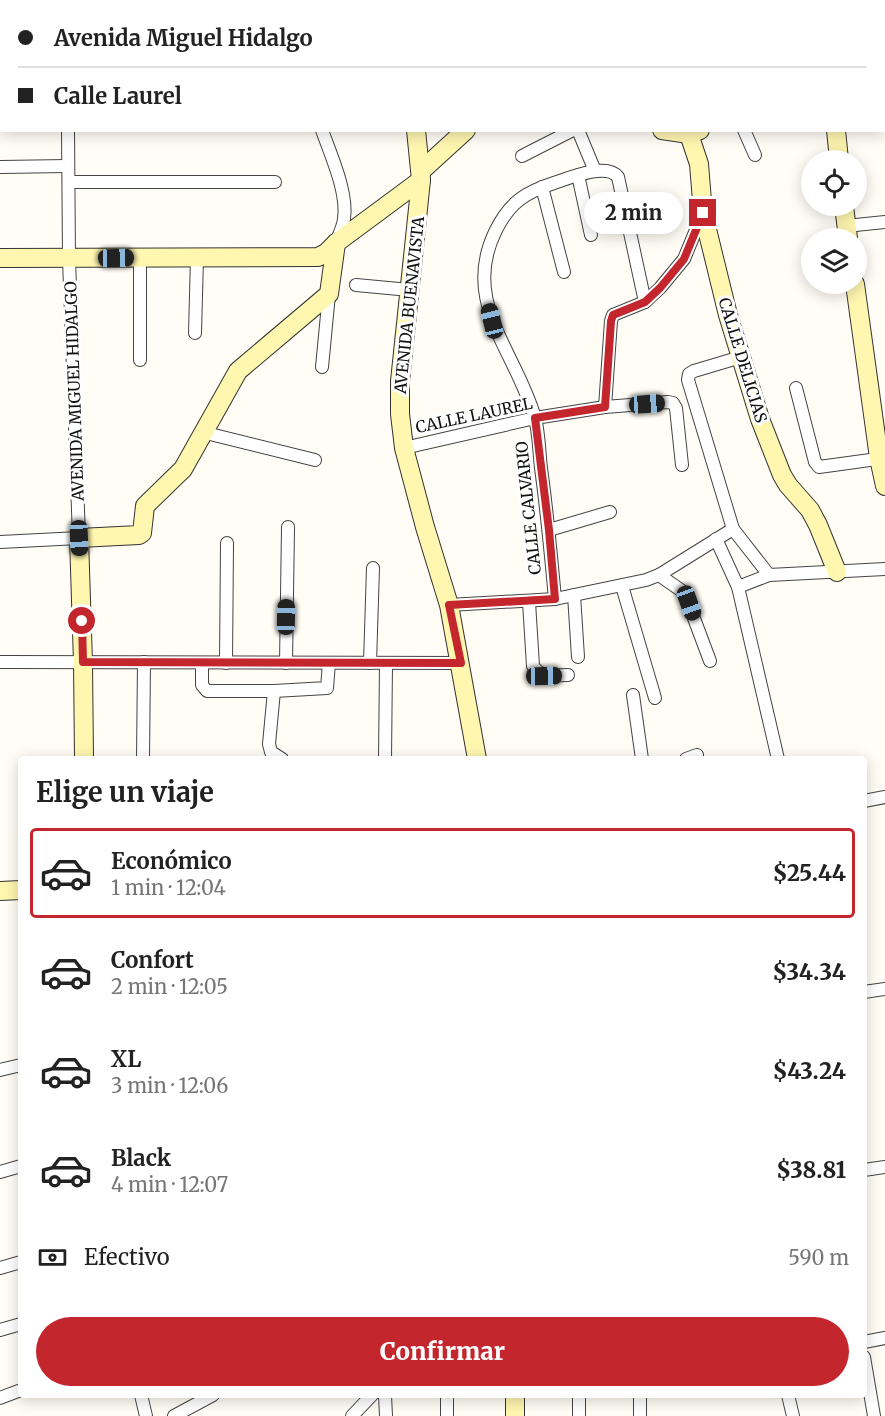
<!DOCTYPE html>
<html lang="es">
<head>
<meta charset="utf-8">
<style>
	:root { --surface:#fff; --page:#f6f6f6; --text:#222; --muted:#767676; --line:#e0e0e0; --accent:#c4262e }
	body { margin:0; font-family:Merriweather,serif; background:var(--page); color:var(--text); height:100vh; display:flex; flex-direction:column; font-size:22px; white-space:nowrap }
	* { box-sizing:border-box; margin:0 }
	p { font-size:20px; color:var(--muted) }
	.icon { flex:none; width:33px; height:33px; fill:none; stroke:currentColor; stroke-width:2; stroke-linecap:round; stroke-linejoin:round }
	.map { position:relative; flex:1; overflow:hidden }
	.panel { position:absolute; left:18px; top:756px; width:849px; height:642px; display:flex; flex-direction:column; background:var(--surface); border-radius:6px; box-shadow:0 3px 15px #0003 }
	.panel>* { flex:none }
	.guide { position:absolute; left:0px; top:0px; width:885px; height:132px; box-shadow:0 3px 15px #0003; display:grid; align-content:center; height:132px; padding:0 18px; background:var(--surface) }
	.controls { position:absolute; left:801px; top:150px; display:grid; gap:12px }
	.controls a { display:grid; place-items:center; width:66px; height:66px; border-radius:50%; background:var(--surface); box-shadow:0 3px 15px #0003; font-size:30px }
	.end { position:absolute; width:27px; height:27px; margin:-14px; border:8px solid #c4262e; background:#fff; box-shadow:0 0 0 3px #fff }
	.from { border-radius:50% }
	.bubble { position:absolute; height:42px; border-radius:21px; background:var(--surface); box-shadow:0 3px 15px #0003; font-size:20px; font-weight:800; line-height:42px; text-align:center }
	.car { position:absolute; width:18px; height:36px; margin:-18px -9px; border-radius:8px; box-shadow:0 0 4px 2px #0007; background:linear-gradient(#222 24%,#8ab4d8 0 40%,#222 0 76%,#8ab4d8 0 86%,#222 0) }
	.guide b { display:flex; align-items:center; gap:21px; height:57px; font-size:22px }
	.guide b+b { border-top:2px solid var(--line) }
	.guide i { width:15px; height:15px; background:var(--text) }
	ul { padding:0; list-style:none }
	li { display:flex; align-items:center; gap:18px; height:90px; margin:0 12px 9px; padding:0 6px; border:3px solid transparent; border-radius:6px }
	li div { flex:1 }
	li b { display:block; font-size:22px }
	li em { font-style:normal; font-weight:800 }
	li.current { border-color:var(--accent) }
	li>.icon { width:54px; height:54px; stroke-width:1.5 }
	h2 { padding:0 18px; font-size:27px; line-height:72px }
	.pay { display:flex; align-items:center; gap:15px; height:66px; padding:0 18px; font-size:22px }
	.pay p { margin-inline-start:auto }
	.action { display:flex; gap:12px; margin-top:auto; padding:12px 18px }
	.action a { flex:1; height:69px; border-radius:36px; background:var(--accent); color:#fff; font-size:24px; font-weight:800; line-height:69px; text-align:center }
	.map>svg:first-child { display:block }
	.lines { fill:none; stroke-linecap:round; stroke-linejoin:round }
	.street-casing { stroke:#444; stroke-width:14 }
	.secondary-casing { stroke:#333; stroke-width:20 }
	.street { stroke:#fff; stroke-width:12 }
	.secondary { stroke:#fff6b0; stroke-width:18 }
	.route { stroke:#c4262e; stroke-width:8 }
	.labels { text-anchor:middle; stroke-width:6; stroke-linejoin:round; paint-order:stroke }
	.street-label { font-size:16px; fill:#111; stroke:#fff }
</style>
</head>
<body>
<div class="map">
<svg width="885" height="1416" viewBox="0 0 885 1416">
	<rect width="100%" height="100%" fill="#fffdf5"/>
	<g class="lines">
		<!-- street casing -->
		<g class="street-casing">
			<g id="street">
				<path d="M55 0V2"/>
				<path d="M334 0V2"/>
				<path d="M528 0V2"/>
				<path d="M355 2 364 0"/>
				<path d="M0 54H2"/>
				<path d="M322 130C331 156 348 192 344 219 343 227 339 235 336 242"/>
				<path d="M578 130 595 171"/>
				<path d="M744 130 755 155"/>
				<path d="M522 156 573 130"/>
				<path d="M0 167 68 166"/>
				<path d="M578 175 591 235"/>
				<path d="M69 182H275"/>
				<path d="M542 187 564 272"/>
				<path d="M846 226 885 222"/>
				<path d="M356 285 410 290"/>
				<path d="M195 333 197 258"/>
				<path d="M741 357 694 371 689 374 688 380 733 529 769 575"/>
				<path d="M140 360V258"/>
				<path d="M322 367 329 294"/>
				<path d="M796 388 815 462 819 467 885 458"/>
				<path d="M605 407 611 321 613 315 645 302 660 288 684 259 703 213"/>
				<path d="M202 432 315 460"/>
				<path d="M404 448 535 418 605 407 668 402 673 403 676 408 682 465"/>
				<path d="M549 530 610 512"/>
				<path d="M716 539 738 587 778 759"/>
				<path d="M0 542 79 538 69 259 68 130"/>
				<path d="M659 575 682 591 686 597 710 661"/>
				<path d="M622 586 655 698"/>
				<path d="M738 587 769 575 885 569"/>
				<path d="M574 595 578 657"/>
				<path d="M555 599C551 555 547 511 541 468 539 451 539 434 535 418 516 351 460 302 496 230 510 202 526 192 554 183 569 178 607 162 618 177L645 302"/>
				<path d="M529 602 533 666C541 679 554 675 568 675"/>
				<path d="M449 605 555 599 646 580 659 575 733 529"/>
				<path d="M0 662 461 663"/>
				<path d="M202 663V685L207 691H274L327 688 329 663"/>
				<path d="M226 663 227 543"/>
				<path d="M286 663 288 527"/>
				<path d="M370 663 373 568"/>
				<path d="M274 691 269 744 271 752 282 759"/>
				<path d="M633 695 642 759"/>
				<path d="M143 759 144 662"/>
				<path d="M385 759 386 663"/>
				<path d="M686 759 697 755"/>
				<path d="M864 801 885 797"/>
				<path d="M864 992 885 989"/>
				<path d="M0 1070 21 1065"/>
				<path d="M864 1170 885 1167"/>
				<path d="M0 1172 21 1166"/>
				<path d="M0 1268 21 1262"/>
				<path d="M0 1330 21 1324"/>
				<path d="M864 1342 885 1338"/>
				<path d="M864 1357 874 1416"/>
				<path d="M141 1395 146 1416"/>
				<path d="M385 1395 386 1416"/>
				<path d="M447 1395V1416"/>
				<path d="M788 1395 793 1416"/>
				<path d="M0 1398 21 1390"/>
				<path d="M174 1416 213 1395"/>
				<path d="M352 1416 372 1395"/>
				<path d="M579 1416V1395"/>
				<path d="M640 1416V1395"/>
			</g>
		</g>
		<!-- secondary casing -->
		<g class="secondary-casing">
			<g id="secondary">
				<path d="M403 0V2"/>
				<path d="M821 0V2"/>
				<path d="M416 130 421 180 400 381V414L404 448 425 527 449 605 477 759"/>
				<path d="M662 130 689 134 700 130"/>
				<path d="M836 130 839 160"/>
				<path d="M689 134 699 164 703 213 728 315 760 419 782 475 788 485 810 510 818 525 837 572"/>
				<path d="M421 171 466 130"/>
				<path d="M844 206 848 238"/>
				<path d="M0 258 318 257 326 253 336 243 421 180"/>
				<path d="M855 284 879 458 885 486"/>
				<path d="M84 759 83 662 79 538 139 535 142 533 145 506 183 469 238 371 329 294 336 243"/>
				<path d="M0 891 21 890"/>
				<path d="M515 1416V1395"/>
			</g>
		</g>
		<!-- street -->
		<use href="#street" class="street"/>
		<!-- secondary -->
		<use href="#secondary" class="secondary"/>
	</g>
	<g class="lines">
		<!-- route -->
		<path class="route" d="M82 621 83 662 461 663 449 605 555 599 549 530 535 418 605 407 611 321 613 315 645 302 660 288 684 259 703 213"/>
	</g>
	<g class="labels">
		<!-- street labels -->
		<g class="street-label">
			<text transform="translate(409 305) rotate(-84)" y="6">AVENIDA BUENAVISTA</text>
			<text transform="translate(743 360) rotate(73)" y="6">CALLE DELICIAS</text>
			<text transform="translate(74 391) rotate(-92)" y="6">AVENIDA MIGUEL HIDALGO</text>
			<text transform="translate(474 415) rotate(-12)" y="6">CALLE LAUREL</text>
			<text transform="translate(528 508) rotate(-96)" y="6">CALLE CALVARIO</text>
		</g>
	</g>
</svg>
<div class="controls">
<a><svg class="icon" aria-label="locate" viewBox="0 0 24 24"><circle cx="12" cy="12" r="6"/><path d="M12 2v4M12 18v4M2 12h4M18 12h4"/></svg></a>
<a><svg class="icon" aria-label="layers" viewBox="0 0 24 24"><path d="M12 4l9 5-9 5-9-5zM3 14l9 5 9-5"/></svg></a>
</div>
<i class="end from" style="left:82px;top:621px"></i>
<i class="end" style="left:703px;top:213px"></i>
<div class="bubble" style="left:584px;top:192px;width:99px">2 min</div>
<i class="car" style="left:116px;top:258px;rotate:89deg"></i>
<i class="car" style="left:492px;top:321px;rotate:346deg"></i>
<i class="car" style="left:647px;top:404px;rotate:86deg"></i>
<i class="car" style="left:79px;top:538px;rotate:178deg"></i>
<i class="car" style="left:689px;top:603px;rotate:160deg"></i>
<i class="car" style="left:286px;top:617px;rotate:1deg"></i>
<i class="car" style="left:544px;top:676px;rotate:89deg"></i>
<div class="guide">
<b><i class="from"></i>Avenida Miguel Hidalgo</b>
<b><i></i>Calle Laurel</b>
</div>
<section class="panel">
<h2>Elige un viaje</h2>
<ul>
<li class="current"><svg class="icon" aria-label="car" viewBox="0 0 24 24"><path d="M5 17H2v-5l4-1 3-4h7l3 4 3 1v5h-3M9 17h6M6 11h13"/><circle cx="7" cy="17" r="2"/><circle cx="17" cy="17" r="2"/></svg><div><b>Económico</b><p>1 min · 12:04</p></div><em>$25.44</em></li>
<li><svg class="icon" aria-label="car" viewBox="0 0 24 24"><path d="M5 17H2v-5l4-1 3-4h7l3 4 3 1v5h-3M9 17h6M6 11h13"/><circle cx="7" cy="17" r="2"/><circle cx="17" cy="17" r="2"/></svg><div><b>Confort</b><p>2 min · 12:05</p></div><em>$34.34</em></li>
<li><svg class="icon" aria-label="car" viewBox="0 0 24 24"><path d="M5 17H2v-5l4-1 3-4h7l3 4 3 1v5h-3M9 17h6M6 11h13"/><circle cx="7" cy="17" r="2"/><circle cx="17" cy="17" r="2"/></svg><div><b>XL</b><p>3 min · 12:06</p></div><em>$43.24</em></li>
<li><svg class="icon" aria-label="car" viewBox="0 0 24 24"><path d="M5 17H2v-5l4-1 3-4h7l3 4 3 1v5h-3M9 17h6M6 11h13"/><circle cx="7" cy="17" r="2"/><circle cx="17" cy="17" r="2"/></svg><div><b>Black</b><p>4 min · 12:07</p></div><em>$38.81</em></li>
</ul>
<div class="pay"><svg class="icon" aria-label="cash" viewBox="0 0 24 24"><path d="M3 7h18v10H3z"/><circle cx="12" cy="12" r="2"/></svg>Efectivo<p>590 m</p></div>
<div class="action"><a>Confirmar</a></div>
</section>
</div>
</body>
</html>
